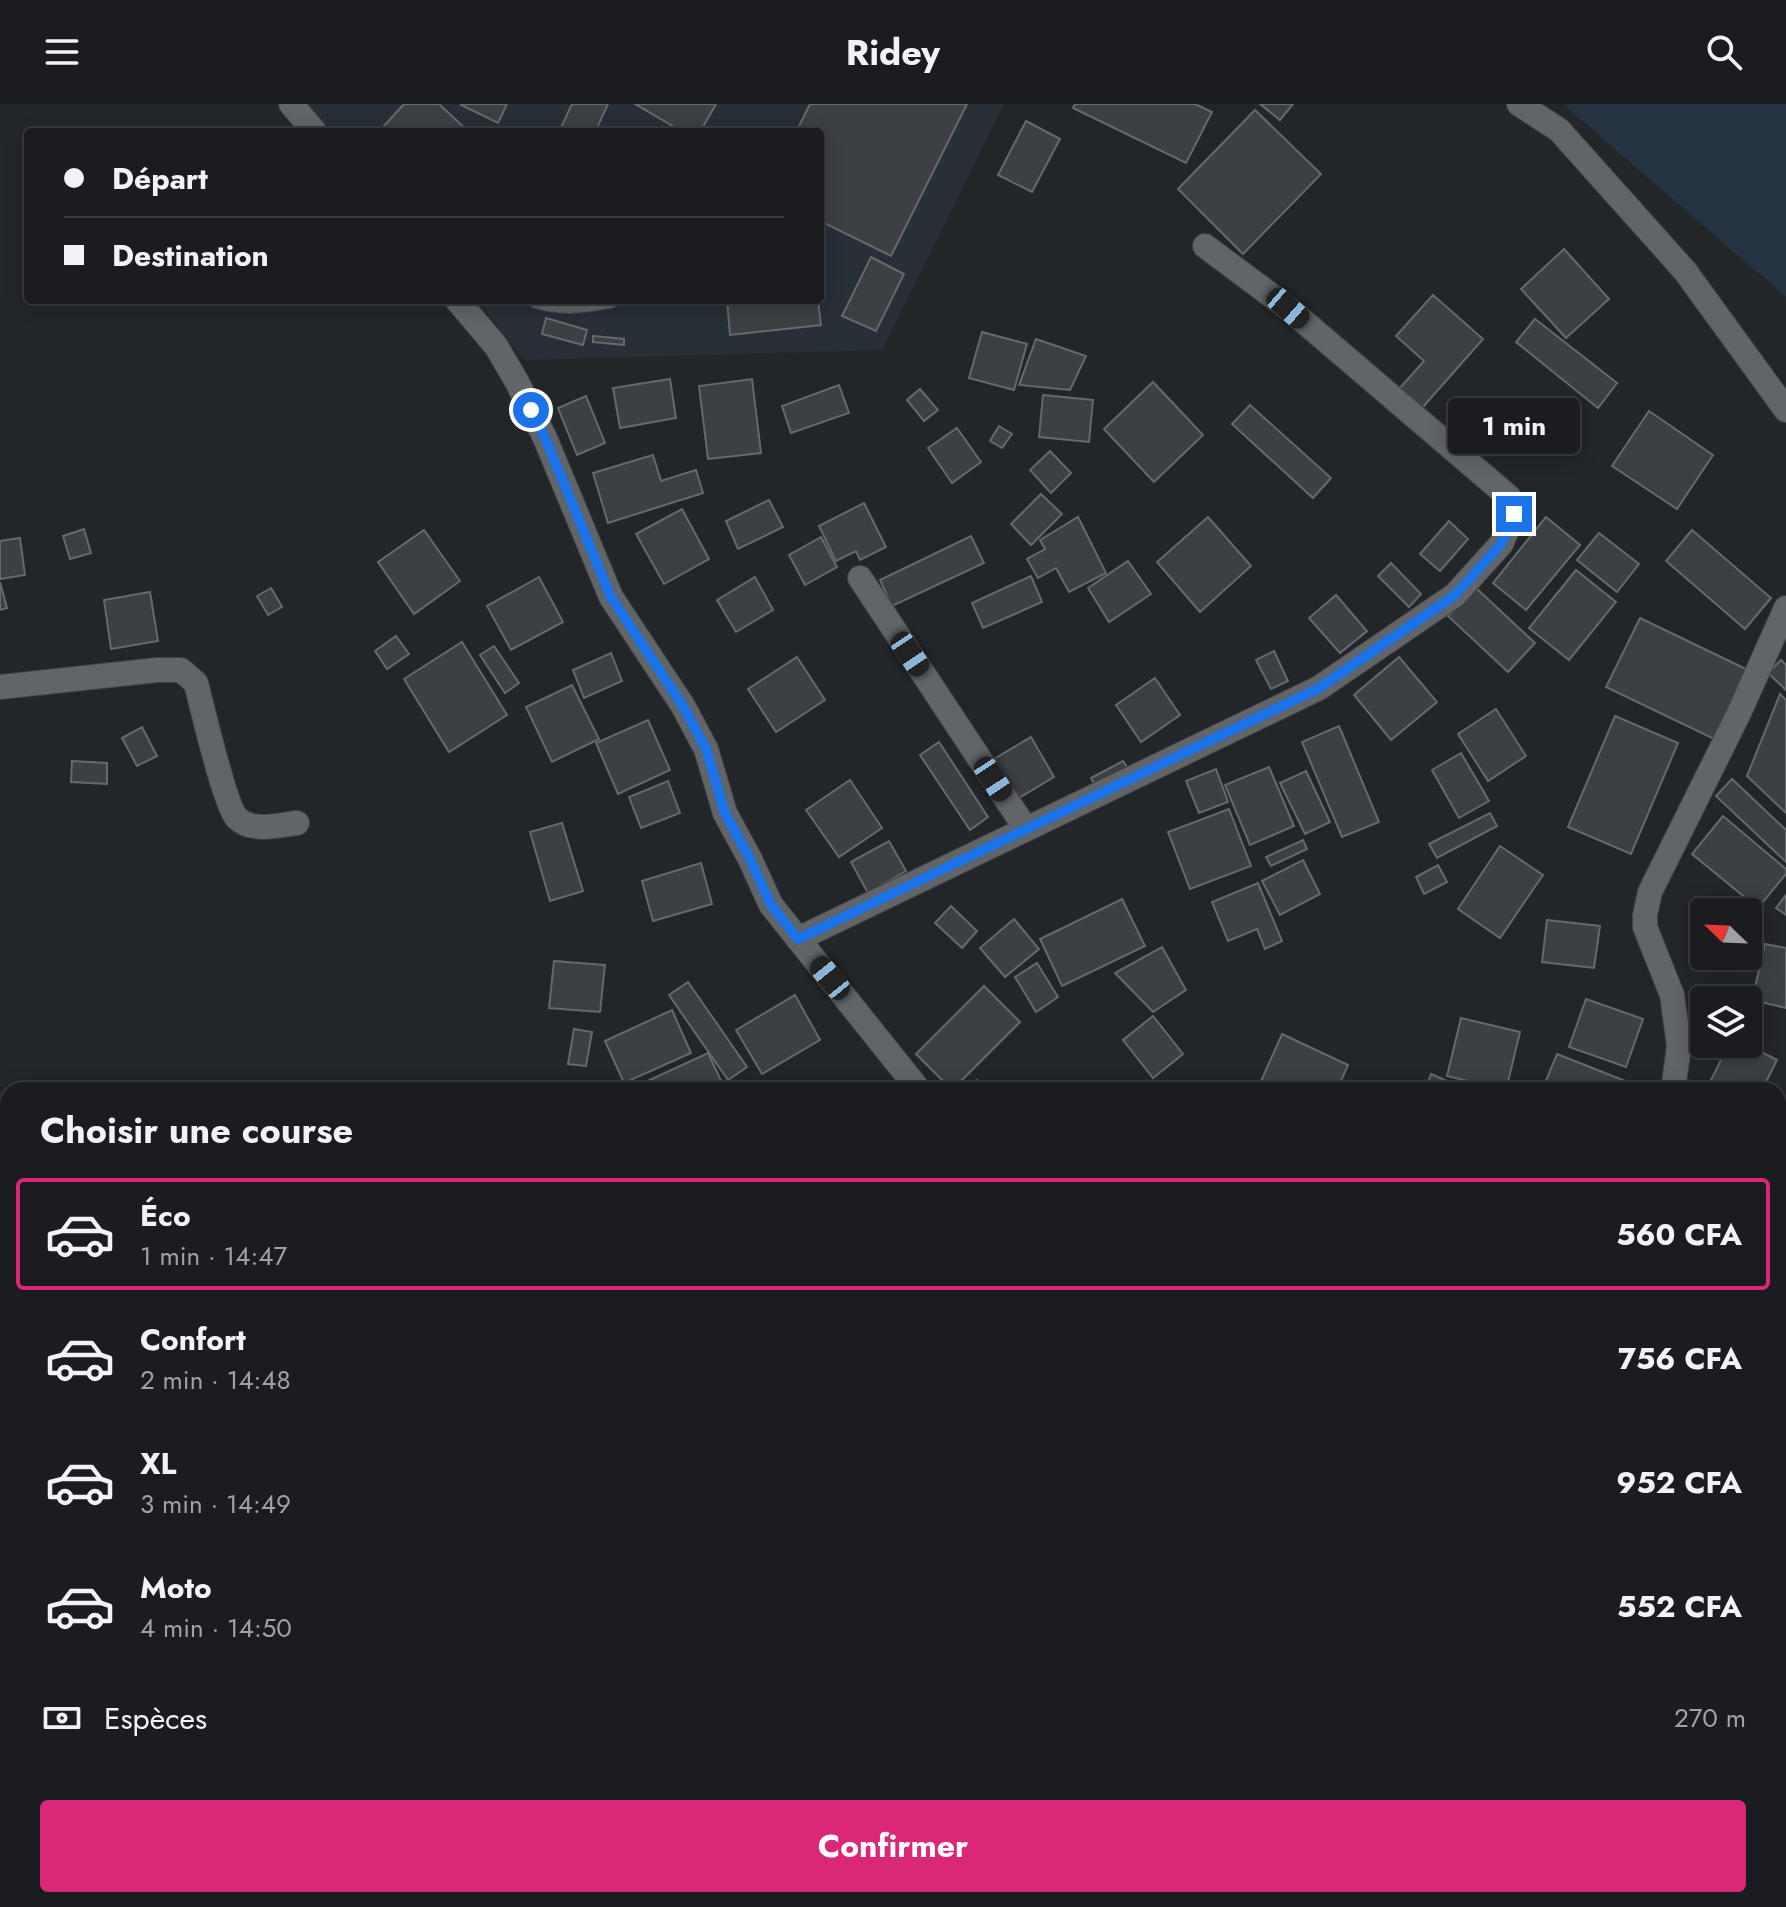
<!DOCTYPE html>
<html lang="fr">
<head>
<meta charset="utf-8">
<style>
	:root { --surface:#1a1c1f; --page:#232528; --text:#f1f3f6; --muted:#9fa1a4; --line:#383a3d; --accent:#db2777 }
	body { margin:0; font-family:Jost,sans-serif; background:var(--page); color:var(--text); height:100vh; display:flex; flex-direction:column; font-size:30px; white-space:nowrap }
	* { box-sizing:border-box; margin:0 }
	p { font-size:26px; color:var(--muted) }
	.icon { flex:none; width:44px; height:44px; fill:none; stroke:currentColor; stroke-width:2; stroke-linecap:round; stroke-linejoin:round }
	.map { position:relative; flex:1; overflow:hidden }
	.panel { position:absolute; left:0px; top:978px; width:1786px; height:826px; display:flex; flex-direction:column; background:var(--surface); border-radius:24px 24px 0 0; box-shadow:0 4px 20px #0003,0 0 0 2px var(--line) }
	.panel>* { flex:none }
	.banner { position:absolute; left:24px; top:24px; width:800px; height:176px; border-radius:8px; box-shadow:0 4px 20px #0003,0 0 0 2px var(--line); display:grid; align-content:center; height:176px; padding:0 40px; background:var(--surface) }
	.needle { width:52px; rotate:293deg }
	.tools { position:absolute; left:1690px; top:794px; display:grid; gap:16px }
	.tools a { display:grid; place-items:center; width:72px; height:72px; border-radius:8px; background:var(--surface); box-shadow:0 4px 20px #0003,0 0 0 2px var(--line); font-size:40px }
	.end { position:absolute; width:36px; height:36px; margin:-18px; border:10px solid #1a73e8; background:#fff; box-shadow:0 0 0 4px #fff }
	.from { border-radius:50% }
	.bubble { position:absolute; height:56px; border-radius:8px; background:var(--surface); box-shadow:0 4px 20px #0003,0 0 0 2px var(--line); font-size:26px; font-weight:700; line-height:56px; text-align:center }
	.car { position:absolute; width:24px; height:48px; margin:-24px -12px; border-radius:10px; box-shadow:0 0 6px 2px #0007; background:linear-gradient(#222 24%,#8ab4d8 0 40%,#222 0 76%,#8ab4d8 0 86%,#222 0) }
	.banner b { display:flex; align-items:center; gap:28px; height:76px; font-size:30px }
	.banner b+b { border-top:2px solid var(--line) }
	.banner i { width:20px; height:20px; background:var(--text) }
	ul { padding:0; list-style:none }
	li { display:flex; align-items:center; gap:24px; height:112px; margin:0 16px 12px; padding:0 24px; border:4px solid transparent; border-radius:8px }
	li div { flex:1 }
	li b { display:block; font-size:30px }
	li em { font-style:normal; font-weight:700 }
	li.on { border-color:var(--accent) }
	li>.icon { width:72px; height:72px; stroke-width:1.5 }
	h2 { padding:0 40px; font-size:36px; line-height:96px }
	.pay { display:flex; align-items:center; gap:20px; height:88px; padding:0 40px; font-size:30px }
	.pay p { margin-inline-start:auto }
	.action { display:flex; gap:16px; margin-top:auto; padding:16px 40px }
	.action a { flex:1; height:92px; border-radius:8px; background:var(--accent); color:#fff; font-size:32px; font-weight:700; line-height:92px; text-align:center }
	header { display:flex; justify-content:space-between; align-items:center; height:104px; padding:0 40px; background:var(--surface); font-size:36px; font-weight:700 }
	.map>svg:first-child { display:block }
	.built { fill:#282f37 }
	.green { fill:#253342 }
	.building { fill:#3d4043; stroke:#65686c; stroke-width:2 }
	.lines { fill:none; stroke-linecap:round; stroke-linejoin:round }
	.lane-casing { stroke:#404245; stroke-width:18 }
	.street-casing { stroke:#404245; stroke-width:26 }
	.secondary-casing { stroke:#404245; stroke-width:26 }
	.lane { stroke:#616568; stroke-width:16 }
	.street { stroke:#616568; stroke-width:24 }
	.secondary { stroke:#616568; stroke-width:24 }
	.route { stroke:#1a73e8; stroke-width:10 }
</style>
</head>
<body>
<header><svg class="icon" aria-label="menu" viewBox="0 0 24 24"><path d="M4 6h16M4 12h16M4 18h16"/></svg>Ridey<svg class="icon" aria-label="search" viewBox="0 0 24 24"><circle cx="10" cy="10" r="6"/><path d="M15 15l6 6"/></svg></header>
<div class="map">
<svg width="1786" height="1803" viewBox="0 0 1786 1803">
	<rect width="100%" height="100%" fill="#232629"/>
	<!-- built -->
	<path class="built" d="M306 0H1004L882 246 524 256 477 196H820V28H331Z"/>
	<!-- green -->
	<path class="green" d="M1565 0H1786V193L1573 9Z"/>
	<!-- building -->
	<g class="building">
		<path d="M404 0H439L469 28H388L383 23Z"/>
		<path d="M462 0H507L498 19 461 1Z"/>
		<path d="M572 0H608L595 28H559Z"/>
		<path d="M635 0H716L700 28H683Z"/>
		<path d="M810 0H967L891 152 820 117V28H796Z"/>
		<path d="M1075 0H1195L1212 8 1186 59 1073 4Z"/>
		<path d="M1260 0H1293L1280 16Z"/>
		<path d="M1255 6 1321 70 1243 150 1178 85Z"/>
		<path d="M1026 17 1060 35 1032 88 998 71Z"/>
		<path d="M1564 145 1609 195 1566 234 1521 185Z"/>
		<path d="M871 153 904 170 876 227 842 212Z"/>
		<path d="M1433 191 1483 235 1422 304 1400 284 1424 257 1396 232Z"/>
		<path d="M727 196H818L821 221 730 231Z"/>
		<path d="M546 214 587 226 583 241 542 230Z"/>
		<path d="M1535 215 1617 279 1598 304 1516 238Z"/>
		<path d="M982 228 1027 240 1014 286 969 274Z"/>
		<path d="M593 232 624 235V241L593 238Z"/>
		<path d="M1036 235 1086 252 1070 286 1019 281Z"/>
		<path d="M670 275 676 314 620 324 613 284Z"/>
		<path d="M752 275 761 349 708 355 699 282Z"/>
		<path d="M1153 278 1203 331 1154 378 1104 325Z"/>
		<path d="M839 281 849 309 791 329 782 302Z"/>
		<path d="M920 285 938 306 924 317 907 296Z"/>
		<path d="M1043 291 1093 296 1089 338 1039 333Z"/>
		<path d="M586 292 605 339 577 351 558 304Z"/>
		<path d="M1250 301 1331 374 1313 394 1232 320Z"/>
		<path d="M1649 307 1713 351 1677 405 1612 362Z"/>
		<path d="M999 322 1012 330 1002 344 990 337Z"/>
		<path d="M957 324 981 358 952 379 928 344Z"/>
		<path d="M1050 347 1071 369 1051 389 1030 366Z"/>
		<path d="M653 351 661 377 696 366 703 389 608 419 593 369Z"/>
		<path d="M1041 390 1062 410 1031 441 1011 420Z"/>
		<path d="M769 396 783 423 738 445 726 417Z"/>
		<path d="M864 399 886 443 860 456 856 447 836 457 819 422Z"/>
		<path d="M682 405 709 455 664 480 636 430Z"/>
		<path d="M1078 413 1106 469 1069 488 1056 464 1038 474 1027 455 1045 445 1040 436Z"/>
		<path d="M1208 413 1251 462 1200 508 1157 458Z"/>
		<path d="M1546 413 1580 441 1526 506 1493 479Z"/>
		<path d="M1449 417 1468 435 1440 467 1420 450Z"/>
		<path d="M84 425 91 449 70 455 63 432Z"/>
		<path d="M424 426 460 477 414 510 378 458Z"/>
		<path d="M1692 426 1771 494 1745 525 1666 457Z"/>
		<path d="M1599 429 1639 460 1617 488 1577 456Z"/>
		<path d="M971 432 984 459 892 502 880 476Z"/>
		<path d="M821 433 837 463 805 481 789 451Z"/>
		<path d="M20 434 25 471 0 475V437Z"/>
		<path d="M1128 457 1151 490 1109 518 1088 484Z"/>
		<path d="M1391 459 1421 490 1409 503 1378 472Z"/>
		<path d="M1576 466 1616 498 1569 556 1529 524Z"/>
		<path d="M1031 472 1042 498 983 524 972 499Z"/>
		<path d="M539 473 563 518 511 546 487 502Z"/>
		<path d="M755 473 773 506 736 528 717 496Z"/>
		<path d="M0 478 7 504 0 506Z"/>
		<path d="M1475 483 1535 539 1508 568 1448 512Z"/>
		<path d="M271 484 282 503 268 511 257 492Z"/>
		<path d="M150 488 158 537 111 545 104 496Z"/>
		<path d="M1336 491 1367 527 1340 549 1309 514Z"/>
		<path d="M1640 514 1748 566 1714 635 1606 583Z"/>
		<path d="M396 532 409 550 387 565 375 547Z"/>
		<path d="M462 538 507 611 449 648 404 575Z"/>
		<path d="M494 542 519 579 505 589 480 551Z"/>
		<path d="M1274 547 1288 577 1271 585 1256 556Z"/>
		<path d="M611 549 622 577 584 594 573 566Z"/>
		<path d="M797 553 825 596 776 628 748 585Z"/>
		<path d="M1399 553 1437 598 1391 636 1354 591Z"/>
		<path d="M1781 556 1786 561V586L1768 569Z"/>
		<path d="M1155 574 1180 611 1141 638 1116 601Z"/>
		<path d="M572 581 599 635 552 658 526 603Z"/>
		<path d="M1780 590 1786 596V709L1747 672Z"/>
		<path d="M1496 605 1526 652 1488 677 1458 630Z"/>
		<path d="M1615 612 1678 639 1631 750 1568 723Z"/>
		<path d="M648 616 670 666 618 690 596 639Z"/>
		<path d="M1339 622 1379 718 1342 733 1302 638Z"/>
		<path d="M142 623 157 652 137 662 122 634Z"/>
		<path d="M1031 633 1054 673 1017 695 994 655Z"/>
		<path d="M939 638 988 713 970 726 920 651Z"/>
		<path d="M1461 649 1489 697 1459 714 1432 666Z"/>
		<path d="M72 657 107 659V680L71 678Z"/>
		<path d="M1123 657 1131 669 1098 687 1091 674Z"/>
		<path d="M1269 663 1294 722 1250 741 1225 681Z"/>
		<path d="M1216 665 1228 698 1199 709 1186 677Z"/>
		<path d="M1306 667 1330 718 1305 730 1280 679Z"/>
		<path d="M1732 675 1786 726V758L1716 692Z"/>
		<path d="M850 676 882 724 839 753 806 706Z"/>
		<path d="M668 677 680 709 641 724 629 693Z"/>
		<path d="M1229 705 1251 762 1190 785 1168 728Z"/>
		<path d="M1490 709 1497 722 1437 754 1429 740Z"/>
		<path d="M1723 712 1786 765V770L1758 804 1692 750Z"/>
		<path d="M562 719 583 787 550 797 530 728Z"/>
		<path d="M1303 736 1307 745 1271 762 1266 753Z"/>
		<path d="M889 737 906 767 868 789 851 758Z"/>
		<path d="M1500 742 1543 771 1500 834 1458 805Z"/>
		<path d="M1303 756 1320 790 1280 811 1262 777Z"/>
		<path d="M701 759 712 800 653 817 642 777Z"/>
		<path d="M1438 761 1447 778 1424 790 1416 773Z"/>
		<path d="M1258 779 1282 837 1265 845 1257 825 1228 837 1212 798Z"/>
		<path d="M1786 791V811L1776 804Z"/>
		<path d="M1122 795 1145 842 1062 882 1040 835Z"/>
		<path d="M951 802 977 827 962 844 935 819Z"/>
		<path d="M1014 815 1039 845 1005 873 980 844Z"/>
		<path d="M1547 816 1600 822 1594 864 1542 858Z"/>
		<path d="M1765 840 1786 844V904L1752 896Z"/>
		<path d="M1162 843 1186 886 1153 908 1115 869Z"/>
		<path d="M554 857 605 861 600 908 549 904Z"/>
		<path d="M1037 859 1058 893 1036 908 1015 873Z"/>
		<path d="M688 878 747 963 728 976 669 891Z"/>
		<path d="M984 882 1020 918 952 986 916 950Z"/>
		<path d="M795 891 820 936 762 970 736 926Z"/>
		<path d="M1586 895 1643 915 1626 963 1569 943Z"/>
		<path d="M672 906 691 949 624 979 605 937Z"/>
		<path d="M1153 912 1183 950 1153 974 1123 936Z"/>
		<path d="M1461 914 1520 928 1506 986 1447 972Z"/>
		<path d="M574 925 592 928 586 962 568 960Z"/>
		<path d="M1282 930 1348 961 1337 986H1281L1261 977Z"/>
		<path d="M1729 940H1746L1777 956 1762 986H1706Z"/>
		<path d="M708 949 725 985 723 986H628Z"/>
		<path d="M1557 950 1648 986H1542Z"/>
		<path d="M1431 970 1467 986H1425Z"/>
		<path d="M977 976 988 986H969Z"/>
		<path d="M0 1215 8 1219V1257L0 1253Z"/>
		<path d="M0 1271 8 1275V1315L0 1312Z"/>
		<path d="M1786 1284V1353L1778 1350V1304Z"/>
		<path d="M1786 1408V1473L1778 1469V1426Z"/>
		<path d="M1786 1545V1582L1778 1578V1562Z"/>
		<path d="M1778 1636 1786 1640V1699L1778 1695Z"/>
		<path d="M0 1718 8 1722V1750L6 1754 0 1751Z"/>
		<path d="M186 1796H250L247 1803H190L184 1800Z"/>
		<path d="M513 1796H553L554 1803H514Z"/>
		<path d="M884 1796H892L902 1803H879Z"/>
		<path d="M1003 1796H1055L1050 1803H999Z"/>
		<path d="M1160 1796H1228L1236 1801 1235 1803H1156Z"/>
	</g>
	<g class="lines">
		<!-- lane casing -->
		<g class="lane-casing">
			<path id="lane" d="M536 196C561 204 585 201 610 196"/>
		</g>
		<!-- street casing -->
		<g class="street-casing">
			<g id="street">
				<path d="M291 0 315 28"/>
				<path d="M1519 0 1559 26 1685 167 1786 306"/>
				<path d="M457 196 496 242 517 278 545 334 611 493 683 602 706 645 725 709 750 755 771 801 919 986"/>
				<path d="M860 474 1026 725"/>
				<path d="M0 583 157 566H181L196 579C202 602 225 702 237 714 252 729 279 721 297 719"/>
				<path d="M798 835 1319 584 1455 491 1501 440 1514 410 1509 393 1288 204 1205 142"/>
				<path d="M1673 986 1679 942 1672 891 1645 823V811L1650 788 1739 609 1786 504"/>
				<path d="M0 1100 8 1105"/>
				<path d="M0 1190 8 1173"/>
				<path d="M1778 1223 1786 1204"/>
				<path d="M0 1523 8 1507"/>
				<path d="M459 1796V1803"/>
				<path d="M1134 1803 1138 1796"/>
				<path d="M1535 1803 1539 1796"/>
			</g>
		</g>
		<!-- secondary casing -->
		<g class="secondary-casing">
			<path id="secondary" d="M1776 1803 1786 1789"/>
		</g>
		<!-- lane -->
		<use href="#lane" class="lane"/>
		<!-- street -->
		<use href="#street" class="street"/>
		<!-- secondary -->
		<use href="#secondary" class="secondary"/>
	</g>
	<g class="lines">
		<!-- route -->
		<path class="route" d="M531 306 545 334 611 493 683 602 706 645 725 709 750 755 771 801 798 835 1319 584 1455 491 1501 440 1514 410"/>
	</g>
</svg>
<div class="tools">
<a><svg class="needle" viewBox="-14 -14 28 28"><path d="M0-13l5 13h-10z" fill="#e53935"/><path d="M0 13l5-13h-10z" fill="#9fa1a4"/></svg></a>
<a><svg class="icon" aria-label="layers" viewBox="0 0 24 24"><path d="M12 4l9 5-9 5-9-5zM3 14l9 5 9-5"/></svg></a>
</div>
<i class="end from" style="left:531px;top:306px"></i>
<i class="end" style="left:1514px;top:410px"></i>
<div class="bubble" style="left:1448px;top:294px;width:132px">1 min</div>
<i class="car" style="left:1288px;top:204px;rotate:131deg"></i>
<i class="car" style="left:910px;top:550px;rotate:146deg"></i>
<i class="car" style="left:993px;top:675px;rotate:147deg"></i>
<i class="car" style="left:830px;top:874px;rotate:321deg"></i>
<div class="banner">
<b><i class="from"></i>Départ</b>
<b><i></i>Destination</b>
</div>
<section class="panel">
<h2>Choisir une course</h2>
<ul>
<li class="on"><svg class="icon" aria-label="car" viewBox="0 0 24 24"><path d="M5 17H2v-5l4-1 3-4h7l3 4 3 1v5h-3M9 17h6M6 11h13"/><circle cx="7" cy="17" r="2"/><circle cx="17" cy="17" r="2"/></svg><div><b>Éco</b><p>1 min · 14:47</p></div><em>560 CFA</em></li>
<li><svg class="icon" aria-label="car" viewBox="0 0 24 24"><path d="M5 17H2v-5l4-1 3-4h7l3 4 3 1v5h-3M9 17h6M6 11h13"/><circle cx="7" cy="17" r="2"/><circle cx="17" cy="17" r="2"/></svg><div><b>Confort</b><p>2 min · 14:48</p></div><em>756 CFA</em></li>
<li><svg class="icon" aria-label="car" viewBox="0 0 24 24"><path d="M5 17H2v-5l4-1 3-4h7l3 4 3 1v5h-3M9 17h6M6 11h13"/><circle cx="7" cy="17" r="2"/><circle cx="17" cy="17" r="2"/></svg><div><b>XL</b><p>3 min · 14:49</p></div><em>952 CFA</em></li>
<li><svg class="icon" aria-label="car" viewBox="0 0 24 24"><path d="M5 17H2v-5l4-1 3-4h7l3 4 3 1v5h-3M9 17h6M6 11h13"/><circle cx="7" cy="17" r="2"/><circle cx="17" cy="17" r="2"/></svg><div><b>Moto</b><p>4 min · 14:50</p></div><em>552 CFA</em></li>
</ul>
<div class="pay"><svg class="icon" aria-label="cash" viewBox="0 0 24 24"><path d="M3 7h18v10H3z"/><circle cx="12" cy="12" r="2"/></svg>Espèces<p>270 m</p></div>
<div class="action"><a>Confirmer</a></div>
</section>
</div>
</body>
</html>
